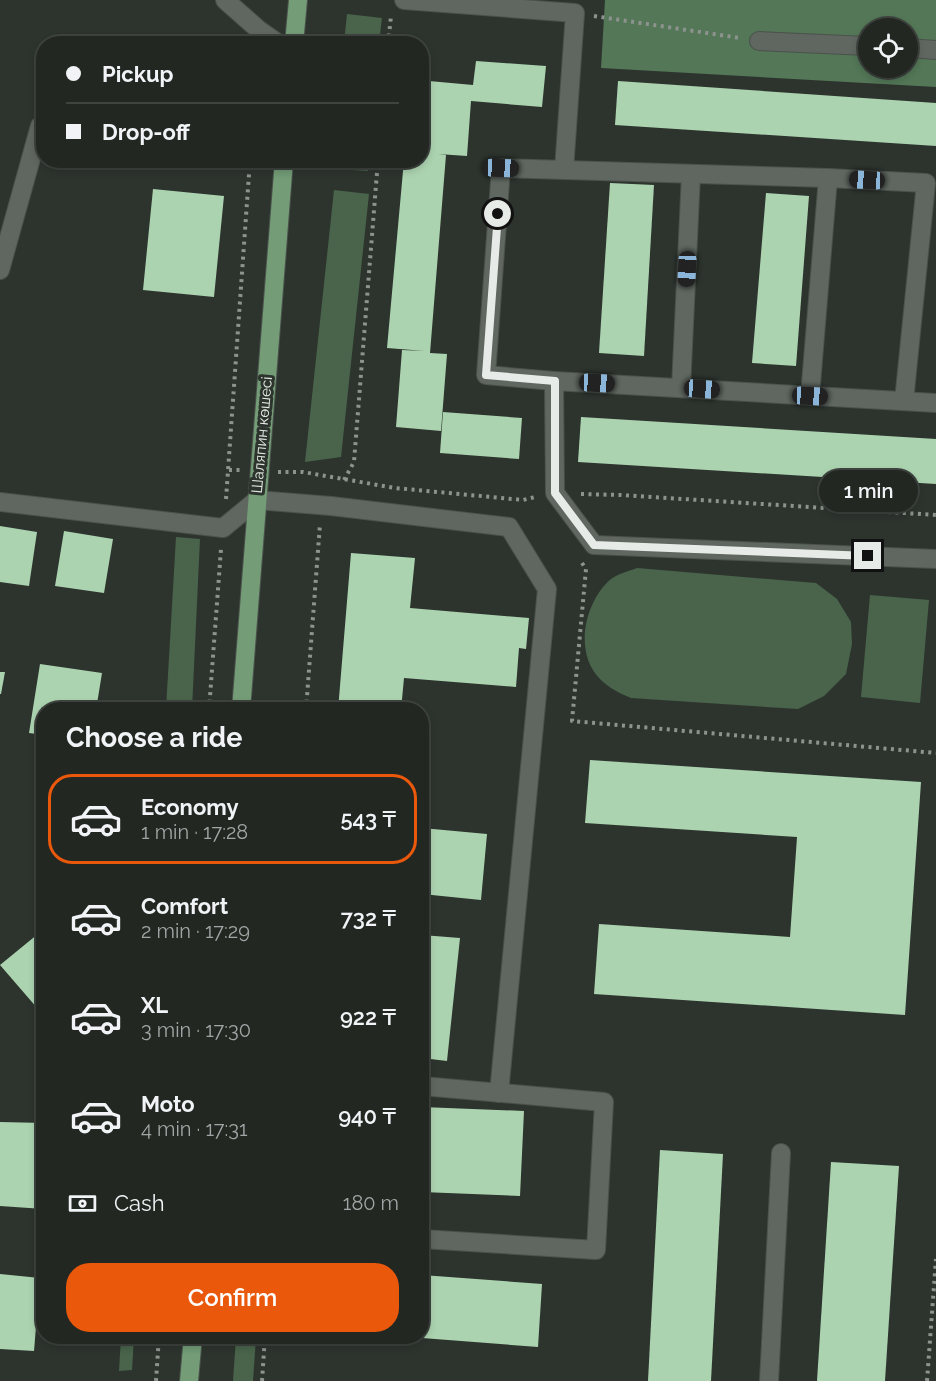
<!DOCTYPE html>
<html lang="en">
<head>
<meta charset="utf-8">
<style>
	:root { --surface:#222722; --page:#2a2f2a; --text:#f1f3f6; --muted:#a2a5a5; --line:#3f4440; --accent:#ea580c }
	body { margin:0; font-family:Raleway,sans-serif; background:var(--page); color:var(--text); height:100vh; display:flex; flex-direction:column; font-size:22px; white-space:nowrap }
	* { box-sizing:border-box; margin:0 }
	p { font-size:20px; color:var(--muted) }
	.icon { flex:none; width:33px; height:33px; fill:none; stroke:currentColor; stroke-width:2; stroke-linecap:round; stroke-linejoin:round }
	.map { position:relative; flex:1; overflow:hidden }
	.side { position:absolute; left:36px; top:702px; width:393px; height:642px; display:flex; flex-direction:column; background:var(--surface); border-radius:24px; box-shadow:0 3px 9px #0003,0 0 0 2px var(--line) }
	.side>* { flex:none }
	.top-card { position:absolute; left:36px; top:36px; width:393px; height:132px; border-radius:24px; box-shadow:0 3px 9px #0003,0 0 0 2px var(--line); display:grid; align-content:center; height:132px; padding:0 30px; background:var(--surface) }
	.tools { position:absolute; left:858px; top:18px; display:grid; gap:12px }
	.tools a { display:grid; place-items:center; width:60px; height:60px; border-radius:50%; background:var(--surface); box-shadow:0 3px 9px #0003,0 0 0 2px var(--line); font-size:30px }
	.end { position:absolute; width:27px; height:27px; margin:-14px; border:8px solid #e6ebe7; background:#111; box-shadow:0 0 0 3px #111 }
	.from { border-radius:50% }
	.bubble { position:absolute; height:42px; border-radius:21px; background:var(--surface); box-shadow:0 3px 9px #0003,0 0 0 2px var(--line); font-size:20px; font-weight:600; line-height:42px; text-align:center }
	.car { position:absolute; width:18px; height:36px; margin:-18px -9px; border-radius:8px; box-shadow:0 0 4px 2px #0007; background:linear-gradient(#222 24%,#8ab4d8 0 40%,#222 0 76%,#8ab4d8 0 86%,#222 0) }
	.top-card b { display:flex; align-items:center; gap:21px; height:57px; font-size:22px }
	.top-card b+b { border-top:2px solid var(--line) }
	.top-card i { width:15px; height:15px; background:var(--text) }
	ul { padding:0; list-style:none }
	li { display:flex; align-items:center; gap:18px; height:90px; margin:0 12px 9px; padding:0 18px; border:3px solid transparent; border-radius:24px }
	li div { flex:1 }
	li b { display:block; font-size:22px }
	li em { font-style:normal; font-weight:600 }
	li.active { border-color:var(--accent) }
	li>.icon { width:54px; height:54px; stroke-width:1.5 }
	h2 { padding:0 30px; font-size:27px; line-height:72px }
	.pay { display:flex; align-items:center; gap:15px; height:66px; padding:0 30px; font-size:22px }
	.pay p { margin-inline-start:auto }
	.primary-button { display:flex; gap:12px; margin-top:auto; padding:12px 30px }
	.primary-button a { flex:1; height:69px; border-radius:24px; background:var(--accent); color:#fff; font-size:24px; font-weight:600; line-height:69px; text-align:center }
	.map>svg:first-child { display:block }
	.green { fill:#49644b }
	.forest { fill:#537757; fill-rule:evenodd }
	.building { fill:#acd3b0 }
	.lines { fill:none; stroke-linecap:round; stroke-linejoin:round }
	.minor-casing { stroke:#4b524c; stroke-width:20 }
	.major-casing { stroke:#4b524c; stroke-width:20 }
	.path { stroke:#8d938e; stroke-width:4; stroke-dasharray:3 4.5; stroke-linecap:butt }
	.minor { stroke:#5f6760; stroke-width:18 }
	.major { stroke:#739c77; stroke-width:18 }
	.route { stroke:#e6ebe7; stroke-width:8 }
	.labels { text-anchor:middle; stroke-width:6; stroke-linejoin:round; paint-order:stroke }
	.street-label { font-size:15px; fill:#e6ebe7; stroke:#2d342e }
</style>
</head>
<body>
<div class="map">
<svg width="936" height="1381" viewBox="0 0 936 1381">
	<rect width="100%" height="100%" fill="#2d342e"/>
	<!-- green -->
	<g class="green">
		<path d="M347 14 382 18 379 43H344Z"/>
		<path d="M334 161H369L368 171 334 169Z"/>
		<path d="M334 190 369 194 341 457 305 462Z"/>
		<path d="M176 537 200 539 192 709H166Z"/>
		<path d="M637 568 816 583 837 599 851 622 852 644 846 674 824 696 798 709 631 698C619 693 609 688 600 679 573 652 585 601 611 579 618 574 629 571 637 568Z"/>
		<path d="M870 595 929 600 920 703 861 697Z"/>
		<path d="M121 1337H134L132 1370 119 1371Z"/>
		<path d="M236 1337H256L253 1381H233Z"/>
	</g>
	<!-- forest -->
	<path class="forest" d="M605 0H936V87L601 68ZM868 28H908V68H868Z"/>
	<!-- building -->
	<g class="building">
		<path d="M476 61 546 66 542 107 471 101 467 156 438 154 446 155 430 353 447 354 441 431 396 427 402 350 425 351 387 348 404 160H422L429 81 473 85Z"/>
		<path d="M618 81 936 103V146L615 125Z"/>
		<path d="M610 183 654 185 644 356 599 353Z"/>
		<path d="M153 189 224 196 214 297 143 290Z"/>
		<path d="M766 193 809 196 796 366 752 363Z"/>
		<path d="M443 412 522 418 519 459 440 453Z"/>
		<path d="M581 417 936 439V484L578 462Z"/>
		<path d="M0 526 37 532 29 586 0 582Z"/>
		<path d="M64 531 113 539 104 593 55 586Z"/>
		<path d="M351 553 415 558 410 608 529 618 526 649 519 648 516 687 404 678 401 710H338Z"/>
		<path d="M40 664 102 673 96 710H44V735L29 733Z"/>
		<path d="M0 672H5L1 694H0Z"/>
		<path d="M590 760 921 782 905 1015 594 994 599 924 790 937 797 837 585 823Z"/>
		<path d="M422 828 487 834 481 900 422 894Z"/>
		<path d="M44 929V1016L0 965Z"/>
		<path d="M422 935 460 938 447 1061 422 1058Z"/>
		<path d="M422 1107 524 1111 520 1196 422 1192Z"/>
		<path d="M0 1122 44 1123V1209L0 1206Z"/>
		<path d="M660 1150 723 1154 711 1381H648Z"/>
		<path d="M831 1162 899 1166 885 1381H817Z"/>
		<path d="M0 1274 40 1278 34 1351 0 1349Z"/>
		<path d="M422 1275 542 1284 538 1347 422 1338Z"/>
	</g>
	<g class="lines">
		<!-- minor casing -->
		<g class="minor-casing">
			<g id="minor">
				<path d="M225 0 259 30 279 44"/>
				<path d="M404 0 575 13 564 170"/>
				<path d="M759 41 868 46"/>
				<path d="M908 48 936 50"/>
				<path d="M0 270 40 126"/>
				<path d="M554 381 486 375 501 168 828 178"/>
				<path d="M681 388 691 174"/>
				<path d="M810 396 828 178 926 183 904 401"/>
				<path d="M936 403 554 381 555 493 594 545 936 559"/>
				<path d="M0 502 223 528 257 500 331 506 509 527 547 589 499 1093"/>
				<path d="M422 1086 604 1102 596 1250 422 1239"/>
				<path d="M769 1381 781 1153"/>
			</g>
		</g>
		<!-- major casing -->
		<g class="major-casing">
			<g id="major">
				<path d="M294 44 298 0"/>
				<path d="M241 710 284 160"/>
				<path d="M189 1381 193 1336"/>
			</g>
		</g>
		<!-- path -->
		<g class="path">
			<path d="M594 16 740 38"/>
			<path d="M388 44 391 16"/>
			<path d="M229 470H241"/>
			<path d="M278 472H303L395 488 523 500 535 497"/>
			<path d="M344 480 354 462 378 160"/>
			<path d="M581 494 620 495 936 515"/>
			<path d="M226 499 250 160"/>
			<path d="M582 563 586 569 572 721 936 753"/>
			<path d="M209 710 221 549"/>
			<path d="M306 710 320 524"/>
			<path d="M156 1381 159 1336"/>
			<path d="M262 1381 265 1336"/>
			<path d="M927 1381 936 1259"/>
		</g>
		<!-- minor -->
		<use href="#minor" class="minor"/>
		<!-- major -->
		<use href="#major" class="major"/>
	</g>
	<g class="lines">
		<!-- route -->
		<path class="route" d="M498 214 486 375 555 381V493L594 545 868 556"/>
	</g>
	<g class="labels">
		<!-- street labels -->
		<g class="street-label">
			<text transform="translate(262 435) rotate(-85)" y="5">Шаляпин көшесі</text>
		</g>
	</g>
</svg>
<div class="tools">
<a><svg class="icon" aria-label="locate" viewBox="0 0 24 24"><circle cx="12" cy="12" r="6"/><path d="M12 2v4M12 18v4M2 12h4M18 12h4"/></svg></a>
</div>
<i class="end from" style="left:498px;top:214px"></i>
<i class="end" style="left:868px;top:556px"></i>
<div class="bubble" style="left:819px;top:470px;width:99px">1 min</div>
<i class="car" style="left:501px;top:168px;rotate:92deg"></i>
<i class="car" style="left:867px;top:180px;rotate:273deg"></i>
<i class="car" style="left:687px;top:269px;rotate:183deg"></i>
<i class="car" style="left:597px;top:383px;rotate:93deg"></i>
<i class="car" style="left:702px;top:389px;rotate:94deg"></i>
<i class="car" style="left:810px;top:396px;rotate:93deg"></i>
<div class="top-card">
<b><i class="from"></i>Pickup</b>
<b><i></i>Drop-off</b>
</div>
<section class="side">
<h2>Choose a ride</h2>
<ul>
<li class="active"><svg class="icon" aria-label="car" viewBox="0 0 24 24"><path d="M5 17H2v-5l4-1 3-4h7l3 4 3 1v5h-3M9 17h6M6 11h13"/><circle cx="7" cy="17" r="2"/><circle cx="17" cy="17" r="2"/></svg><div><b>Economy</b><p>1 min · 17:28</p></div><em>543 ₸</em></li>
<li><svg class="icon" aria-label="car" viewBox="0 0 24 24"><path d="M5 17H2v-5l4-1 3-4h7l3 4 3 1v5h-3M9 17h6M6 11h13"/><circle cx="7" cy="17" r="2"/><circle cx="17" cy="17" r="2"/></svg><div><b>Comfort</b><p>2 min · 17:29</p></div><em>732 ₸</em></li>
<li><svg class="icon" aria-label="car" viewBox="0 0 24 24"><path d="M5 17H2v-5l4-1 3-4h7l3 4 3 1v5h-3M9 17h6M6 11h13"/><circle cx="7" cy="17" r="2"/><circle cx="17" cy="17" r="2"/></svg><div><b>XL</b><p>3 min · 17:30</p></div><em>922 ₸</em></li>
<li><svg class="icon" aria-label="car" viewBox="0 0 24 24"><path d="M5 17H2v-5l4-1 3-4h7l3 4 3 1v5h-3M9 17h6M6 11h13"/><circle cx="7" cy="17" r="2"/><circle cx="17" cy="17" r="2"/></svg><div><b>Moto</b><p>4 min · 17:31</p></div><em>940 ₸</em></li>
</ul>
<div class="pay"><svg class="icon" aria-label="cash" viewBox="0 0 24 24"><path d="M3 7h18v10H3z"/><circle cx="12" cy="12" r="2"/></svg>Cash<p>180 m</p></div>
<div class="primary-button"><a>Confirm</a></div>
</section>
</div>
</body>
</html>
